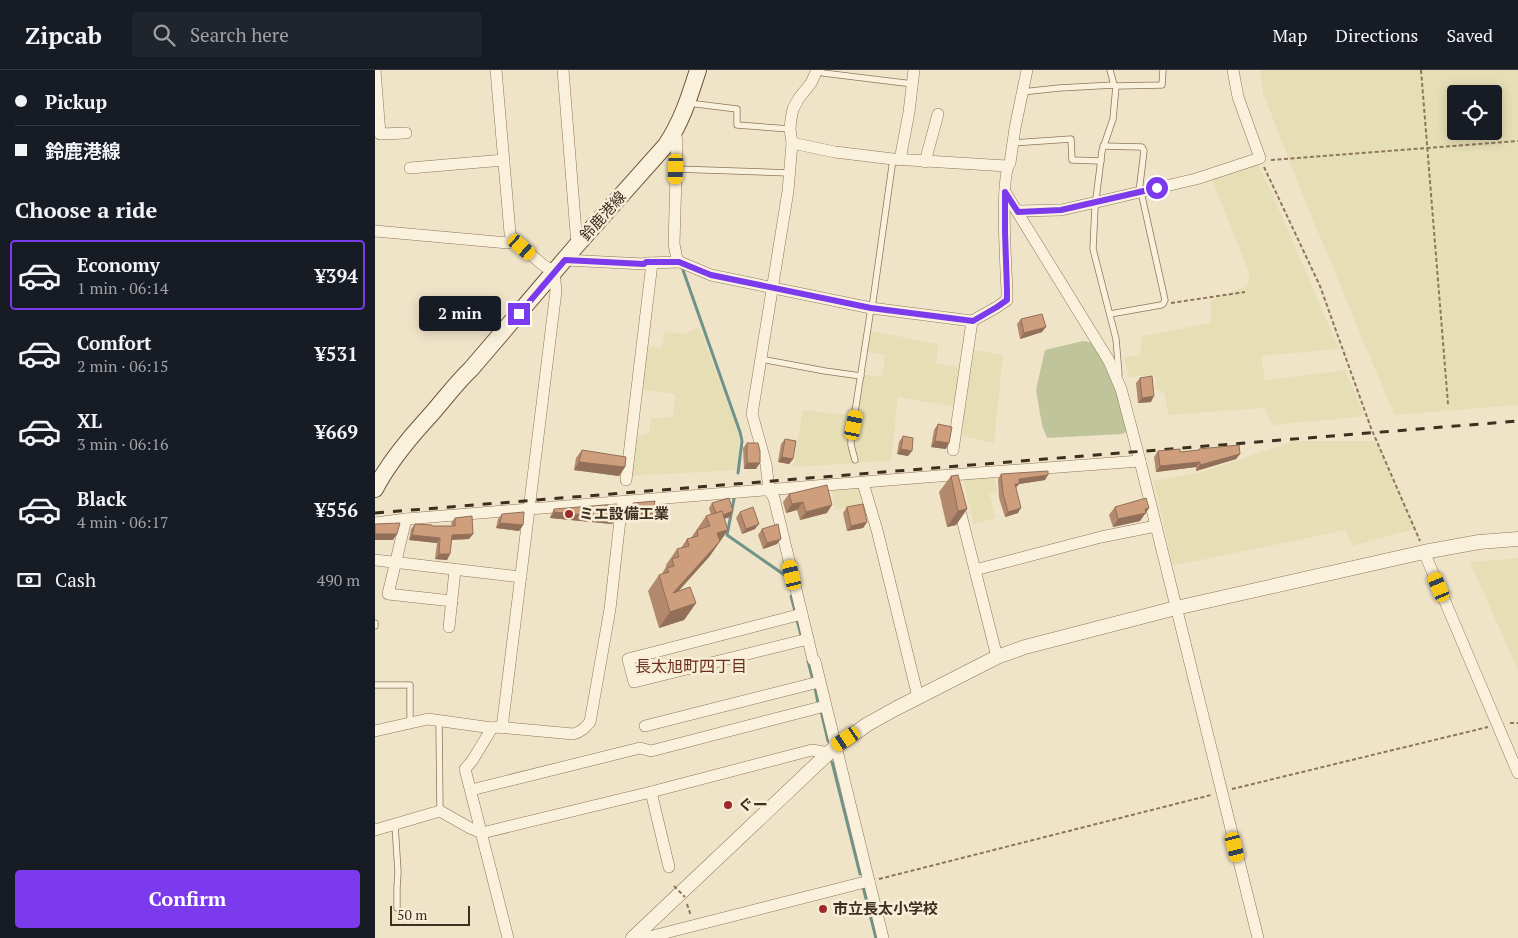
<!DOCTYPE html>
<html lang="en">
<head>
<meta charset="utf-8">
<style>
	:root { --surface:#171b24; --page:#20242c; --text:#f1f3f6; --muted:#9ea1a6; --line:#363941; --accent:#7c3aed }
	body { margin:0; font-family:"PT Serif","Noto Sans JP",serif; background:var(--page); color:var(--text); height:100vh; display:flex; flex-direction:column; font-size:19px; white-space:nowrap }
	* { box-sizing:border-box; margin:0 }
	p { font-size:16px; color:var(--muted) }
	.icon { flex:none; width:28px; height:28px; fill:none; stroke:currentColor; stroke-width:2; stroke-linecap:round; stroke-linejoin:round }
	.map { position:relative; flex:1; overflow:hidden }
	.panel { display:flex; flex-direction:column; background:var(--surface); width:375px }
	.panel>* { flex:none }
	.hud { display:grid; align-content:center; height:110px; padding:0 15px; background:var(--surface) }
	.buttons { position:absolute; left:1072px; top:15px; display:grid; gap:10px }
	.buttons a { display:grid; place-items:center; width:55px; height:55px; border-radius:5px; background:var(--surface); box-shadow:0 2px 12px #0003; font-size:25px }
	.scale { position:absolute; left:15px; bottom:12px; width:80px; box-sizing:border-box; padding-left:5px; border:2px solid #3d2e20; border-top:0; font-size:14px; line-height:18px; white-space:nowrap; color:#3d2e20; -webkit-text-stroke:4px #f7eed8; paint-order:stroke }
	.end { position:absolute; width:22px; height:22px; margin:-11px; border:6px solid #7c3aed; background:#fff; box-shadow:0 0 0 2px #fff }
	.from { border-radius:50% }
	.bubble { position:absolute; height:35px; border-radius:5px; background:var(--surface); box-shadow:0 2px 12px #0003; font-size:16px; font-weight:600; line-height:35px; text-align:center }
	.car { position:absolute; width:15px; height:30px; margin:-15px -8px; border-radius:6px; box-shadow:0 0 4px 1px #0007; background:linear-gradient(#f5c518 24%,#345 0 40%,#f5c518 0 76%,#345 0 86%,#f5c518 0) }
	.hud b { display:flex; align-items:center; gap:18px; height:48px; font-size:19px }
	.hud b+b { border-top:1px solid var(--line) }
	.hud i { width:12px; height:12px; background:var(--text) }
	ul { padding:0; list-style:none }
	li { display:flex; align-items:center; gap:15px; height:70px; margin:0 10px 8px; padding:0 5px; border:2px solid transparent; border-radius:5px }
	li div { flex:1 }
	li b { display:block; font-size:19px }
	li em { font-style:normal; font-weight:600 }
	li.on { border-color:var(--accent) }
	li>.icon { width:45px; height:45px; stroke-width:1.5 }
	h2 { padding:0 15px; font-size:22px; line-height:60px }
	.pay { display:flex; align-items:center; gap:12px; height:55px; padding:0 15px; font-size:19px }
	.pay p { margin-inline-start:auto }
	.action { display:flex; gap:10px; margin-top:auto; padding:10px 15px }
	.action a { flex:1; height:58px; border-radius:5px; background:var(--accent); color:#fff; font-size:20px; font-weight:600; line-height:58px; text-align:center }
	header { display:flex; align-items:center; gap:30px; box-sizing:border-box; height:70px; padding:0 25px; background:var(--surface); border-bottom:1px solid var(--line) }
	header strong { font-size:24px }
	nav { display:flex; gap:28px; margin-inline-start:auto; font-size:18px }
	.search { width:350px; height:45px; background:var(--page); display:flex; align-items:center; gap:12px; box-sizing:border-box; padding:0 18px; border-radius:5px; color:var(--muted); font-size:19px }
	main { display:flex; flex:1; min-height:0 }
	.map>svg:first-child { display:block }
	.farmland { fill:#e6deb5; fill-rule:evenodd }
	.cemetery { fill:#bfc49a }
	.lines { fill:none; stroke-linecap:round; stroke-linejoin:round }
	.stream { stroke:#6f938a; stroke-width:3 }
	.service-casing { stroke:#8d765c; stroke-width:7 }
	.minor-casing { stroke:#8d765c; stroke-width:12 }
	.tertiary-casing { stroke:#8d765c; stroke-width:15 }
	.secondary-casing { stroke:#6f573f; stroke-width:18 }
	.path { stroke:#8d765c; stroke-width:2; stroke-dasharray:4 2.5; stroke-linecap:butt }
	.service { stroke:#faf1dc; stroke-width:5.5 }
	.minor { stroke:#faf1dc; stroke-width:11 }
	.tertiary { stroke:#faf1dc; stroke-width:14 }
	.secondary { stroke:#faf1dc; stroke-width:16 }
	.rail { stroke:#3d2e20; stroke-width:3; stroke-dasharray:9 9; stroke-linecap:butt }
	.path-bridge { stroke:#8d765c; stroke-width:2; stroke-dasharray:4 2.5; stroke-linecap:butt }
	.wall { fill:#b2896c }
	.shaded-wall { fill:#916f58 }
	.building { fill:#cf9f7d; stroke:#916f58 }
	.route { stroke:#7c3aed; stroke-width:6 }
	.poi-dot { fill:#9e2a2b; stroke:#f7eed8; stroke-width:2 }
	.labels { text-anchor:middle; stroke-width:5; stroke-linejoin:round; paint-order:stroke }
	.street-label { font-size:15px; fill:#3d2e20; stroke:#f7eed8 }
	.poi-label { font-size:15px; font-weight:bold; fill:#3d2e20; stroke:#f7eed8; text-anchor:start }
	.neighbourhood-label { font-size:16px; fill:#6b2e1e; stroke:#f7eed8 }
</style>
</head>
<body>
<header>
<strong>Zipcab</strong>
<div class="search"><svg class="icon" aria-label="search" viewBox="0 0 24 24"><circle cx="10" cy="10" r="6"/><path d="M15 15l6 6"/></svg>Search here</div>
<nav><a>Map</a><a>Directions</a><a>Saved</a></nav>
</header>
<main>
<section class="panel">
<div class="hud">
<b><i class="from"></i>Pickup</b>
<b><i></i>鈴鹿港線</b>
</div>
<h2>Choose a ride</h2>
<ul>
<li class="on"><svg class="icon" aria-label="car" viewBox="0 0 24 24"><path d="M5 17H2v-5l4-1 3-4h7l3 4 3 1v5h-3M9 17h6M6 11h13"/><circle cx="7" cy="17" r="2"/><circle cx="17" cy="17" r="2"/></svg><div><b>Economy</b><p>1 min · 06:14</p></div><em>¥394</em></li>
<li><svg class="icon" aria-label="car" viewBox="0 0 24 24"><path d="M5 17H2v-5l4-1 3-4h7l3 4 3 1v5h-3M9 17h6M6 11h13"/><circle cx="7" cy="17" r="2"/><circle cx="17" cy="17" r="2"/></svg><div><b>Comfort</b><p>2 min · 06:15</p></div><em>¥531</em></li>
<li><svg class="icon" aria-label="car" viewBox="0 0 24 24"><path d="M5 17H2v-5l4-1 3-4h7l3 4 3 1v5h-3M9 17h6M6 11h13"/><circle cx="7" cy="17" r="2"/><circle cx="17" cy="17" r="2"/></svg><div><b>XL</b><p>3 min · 06:16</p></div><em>¥669</em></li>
<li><svg class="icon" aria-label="car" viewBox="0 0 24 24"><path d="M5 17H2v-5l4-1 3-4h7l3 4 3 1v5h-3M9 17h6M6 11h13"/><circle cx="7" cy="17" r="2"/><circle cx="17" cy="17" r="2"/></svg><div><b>Black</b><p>4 min · 06:17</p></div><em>¥556</em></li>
</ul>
<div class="pay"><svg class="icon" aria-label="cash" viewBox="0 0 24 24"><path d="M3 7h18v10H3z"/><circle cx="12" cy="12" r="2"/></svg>Cash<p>490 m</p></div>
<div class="action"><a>Confirm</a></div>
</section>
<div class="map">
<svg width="1143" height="868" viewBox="0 0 1143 868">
	<rect width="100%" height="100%" fill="#f0e4c8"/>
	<!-- farmland -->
	<g class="farmland">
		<path d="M885 0H1143V335L1019 345 930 130 888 23ZM1081 24H1119V61H1081Z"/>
		<path d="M882 93 895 119 964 279 886 286 890 310 970 300 989 344 983 347 897 355 890 338 794 345 789 323 781 319 780 305 754 307 749 288 765 285 767 266 836 253V230L872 216 875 205 836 106Z"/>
		<path d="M324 257 362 358 364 369 363 389 361 400 256 406 262 367 273 364 277 348 298 347 300 324 268 320 272 276 287 278 290 261 310 264Z"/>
		<path d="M496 261 563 274 561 294 585 297 578 337 523 327 516 391 418 397 428 340 483 346 489 305 507 306 510 285 493 282Z"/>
		<path d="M599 280 628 285 619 373 586 366Z"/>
		<path d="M920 371H1001L1040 459 977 476 970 460 798 496 779 411 824 403Z"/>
		<path d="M619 403 622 422 614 424 621 448 599 454 587 408Z"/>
		<path d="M489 415 491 434 460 440 457 419Z"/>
		<path d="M1143 488V600L1095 492Z"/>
	</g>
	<!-- cemetery -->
	<path class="cemetery" d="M708 271 720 273 731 288 754 361 747 364 672 368 667 355 661 320 670 280Z"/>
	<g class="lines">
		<!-- stream -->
		<g class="stream">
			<path d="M308 200 365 362 367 371 363 403"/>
			<path d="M359 429 352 465 411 506"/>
			<path d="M416 526 420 541"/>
			<path d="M422 550 426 565"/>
			<path d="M433 591 437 607"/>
			<path d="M440 618 443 633"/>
			<path d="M446 641 453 671"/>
			<path d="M457 692 485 804"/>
			<path d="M488 817 501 868"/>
		</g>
		<!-- service casing -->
		<g class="service-casing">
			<g id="service">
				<path d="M443 0 448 3 538 14"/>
				<path d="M735 0 739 15"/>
				<path d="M741 16 738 49 727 81 720 137 718 179 741 269 744 304"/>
				<path d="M647 22 684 18 739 15 741 16 787 15 788 0"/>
				<path d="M313 33 362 39V55L415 59"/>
				<path d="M638 73 696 69 697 90 726 91"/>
				<path d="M728 76 767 77 769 81 764 122"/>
				<path d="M301 99 415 103"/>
				<path d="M497 238 518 89"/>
				<path d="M735 244 786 235 788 234 790 230 766 122"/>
				<path d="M386 289 450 301 486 306"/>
				<path d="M480 390 476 375V368L496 238"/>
				<path d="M0 553V556"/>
				<path d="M0 615H35V653"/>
				<path d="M64 650 65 741"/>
				<path d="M20 755 23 802 22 818V838"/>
			</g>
		</g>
		<!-- minor casing -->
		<g class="minor-casing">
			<g id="minor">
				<path d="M0 0 5 64 31 63"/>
				<path d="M121 0 135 163 137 168"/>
				<path d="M188 0 202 175"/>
				<path d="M442 0 436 13 424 28 418 39 416 49 415 59 417 73 413 121 377 344 391 394 394 420 399 428 438 590 440 591 508 868"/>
				<path d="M300 62 302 71 299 174 302 189 305 192 336 205 496 238 597 251 622 237 632 230V220C631 200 625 105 635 93L640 58 652 0"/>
				<path d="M417 73 460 82 518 89 632 96"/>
				<path d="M525 90 534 42 539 0"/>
				<path d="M550 92 563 44"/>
				<path d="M35 98 129 90"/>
				<path d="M630 122 734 291 746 319 765 391 883 868"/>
				<path d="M643 141 686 140 722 132 821 109 885 88 863 27 858 0"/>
				<path d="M0 161 133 173 137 168 168 195 179 202 181 221 127 658"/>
				<path d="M190 190 269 194 271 193 305 192"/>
				<path d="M578 380 597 251"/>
				<path d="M251 410 277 193"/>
				<path d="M488 413 502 460 543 627"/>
				<path d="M583 433 622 587"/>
				<path d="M31 449 13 524 77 531"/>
				<path d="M0 453 31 449 576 405 765 391"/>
				<path d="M1049 482 1143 703"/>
				<path d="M0 490 146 507"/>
				<path d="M600 500 726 467 781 456"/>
				<path d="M427 544 253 589 259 612 433 569"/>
				<path d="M74 557 80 500"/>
				<path d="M270 656 444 612"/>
				<path d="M117 658 97 691 90 699 133 868"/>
				<path d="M0 661 53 649 117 658 123 657 198 664C206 662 210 658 215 652L235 539 247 432"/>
				<path d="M96 720 265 678 276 681 450 636"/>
				<path d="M276 722 294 797"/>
				<path d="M0 760 65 741 95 758 107 763 276 722 437 680 454 683"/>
				<path d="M270 868 494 811"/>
			</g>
		</g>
		<!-- tertiary casing -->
		<g class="tertiary-casing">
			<path id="tertiary" d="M258 868 460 677 493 654 520 639 622 587 650 577 801 538 1049 482 1104 472 1143 469"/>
		</g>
		<!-- secondary casing -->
		<g class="secondary-casing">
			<path id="secondary" d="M0 419C13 394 31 372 50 351 66 334 79 315 96 299L202 175 291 75C307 51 314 28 323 0"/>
		</g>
		<!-- path -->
		<g class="path">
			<path d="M1046 0 1073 334"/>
			<path d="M896 90 1143 71"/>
			<path d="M889 97 945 216 996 358 1045 471"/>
			<path d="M796 233 870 222"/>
			<path d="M1135 653H1143"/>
			<path d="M857 719 1113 657"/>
			<path d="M504 809 836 725"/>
			<path d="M312 834 316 846"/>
		</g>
		<!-- service -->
		<use href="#service" class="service"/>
		<!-- minor -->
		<use href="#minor" class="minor"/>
		<!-- tertiary -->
		<use href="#tertiary" class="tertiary"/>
		<!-- secondary -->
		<use href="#secondary" class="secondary"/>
		<!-- rail -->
		<path class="rail" d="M0 443 1143 351"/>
		<!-- path-bridge -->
		<path class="path-bridge" d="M299 816 310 827"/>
	</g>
	<!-- wall -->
	<g class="wall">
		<path d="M646 249 667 262 645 269 642 254Z"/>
		<path d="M765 308 776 332 763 333 761 313Z"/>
		<path d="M563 354 571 379 556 377 559 360Z"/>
		<path d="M528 366 533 386 522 384 524 372Z"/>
		<path d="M410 369 418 389 414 394 403 392 406 374Z"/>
		<path d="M372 373 381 399H369L368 378Z"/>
		<path d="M824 379 865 384 861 389 821 401V397L781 402 779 387 783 381 805 382 823 381Z"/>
		<path d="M207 380 250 397 244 406 199 400 201 388Z"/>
		<path d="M626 404 670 410 644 414 641 418 643 443 630 447 624 428 623 409Z"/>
		<path d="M576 406 592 439 581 455 572 457 564 422Z"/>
		<path d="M414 424 452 443 425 450 422 440 411 443 408 432Z"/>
		<path d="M258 433 278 444 274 450 253 448 254 439Z"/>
		<path d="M337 433 358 441 355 447 349 449 353 460 334 487 303 522 321 533 309 550 284 558 273 521 284 505H286L291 497V495L302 479 306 478 312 469 316 468 331 446 336 445 334 438Z"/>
		<path d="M472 437 492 452 488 458 472 461 468 443Z"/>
		<path d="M740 437 774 438 765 451 738 457 734 445Z"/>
		<path d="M179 439 241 448 237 454 175 448 176 445Z"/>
		<path d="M365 442 380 459 367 464 361 448Z"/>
		<path d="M127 444 148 455 144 461 121 458 123 449Z"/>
		<path d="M80 448 98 464 94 469 77 470 75 484 72 490 60 489 62 473 34 470 36 459 40 454 57 456H77L76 453Z"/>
		<path d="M387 459 402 474 388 479 383 465Z"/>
	</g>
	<!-- shaded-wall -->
	<g class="shaded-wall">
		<path d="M671 257 667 262 645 269 649 263Z"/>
		<path d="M779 326 776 332 763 333 767 328Z"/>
		<path d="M560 371 574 373 571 379 556 377Z"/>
		<path d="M526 379 537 381 533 386 522 384Z"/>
		<path d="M865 384 861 389 821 401 825 395Z"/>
		<path d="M407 387 418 389 414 394 403 392Z"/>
		<path d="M204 392 250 397 244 406 199 400Z"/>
		<path d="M825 392 821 397 781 402 785 396Z"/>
		<path d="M372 393H385L381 399H369Z"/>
		<path d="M673 405 670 410 644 414 640 418 637 419 644 409Z"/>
		<path d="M428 432 422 440 411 443 417 434Z"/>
		<path d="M457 435 452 443 425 450 431 442Z"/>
		<path d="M646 438 643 443 630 447 633 442Z"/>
		<path d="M774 438 765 451 738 457 743 449Z"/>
		<path d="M592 439 581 455 572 457 583 441Z"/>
		<path d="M358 441 355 447 338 452 342 446Z"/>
		<path d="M179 442 241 448 237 454 175 448Z"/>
		<path d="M257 442 278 444 274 450 253 448Z"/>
		<path d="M492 452 488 458 472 461 476 456Z"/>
		<path d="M125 453 148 455 144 461 121 458Z"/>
		<path d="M384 454 380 459 367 464 371 459Z"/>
		<path d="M353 460 334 487 292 533V532L342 463Z"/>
		<path d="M0 464H22L18 470H0Z"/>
		<path d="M98 464 94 469 73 470 77 465Z"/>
		<path d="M37 465 65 468 62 473 34 470Z"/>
		<path d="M406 469 402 474 388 479 392 473Z"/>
		<path d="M64 484H75L72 490 60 489Z"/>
		<path d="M321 533 309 550 284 558 295 542Z"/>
	</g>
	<!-- building -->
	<g class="building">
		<path d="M667 244 671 257 649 263 646 249Z"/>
		<path d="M777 306 779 326 767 328 765 308Z"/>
		<path d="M563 354 577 357 574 373 560 371Z"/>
		<path d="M528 366 538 368 537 381 526 379Z"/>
		<path d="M410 369 421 371 418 389 407 387Z"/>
		<path d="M372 373H383L385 381V393H372Z"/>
		<path d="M864 375 865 384 825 395V392L785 396 783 381 805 379V382L824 380V379Z"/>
		<path d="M207 380 251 387 250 397 204 392Z"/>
		<path d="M673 401V405L644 409V414H640L646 438 633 442 628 423 626 404Z"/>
		<path d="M583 405 592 439 583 441 576 406Z"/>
		<path d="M452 415 457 435 431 442 428 432 417 434 414 424Z"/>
		<path d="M354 428 358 441 348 445 347 441 341 443 337 433Z"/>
		<path d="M771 428 774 438 770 439 771 443 743 449 740 437Z"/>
		<path d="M280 431 278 444 257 442 258 433Z"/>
		<path d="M242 434 241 448 179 442V439Z"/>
		<path d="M488 434 492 452 476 456 472 437Z"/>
		<path d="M378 437 384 454 371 459 365 442Z"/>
		<path d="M347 441 353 460 342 463 345 471 298 523 315 517 321 533 295 542 284 505 294 502 292 498 299 496 297 489 304 487 302 479 314 476 312 469 323 466 322 460 335 456 331 446Z"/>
		<path d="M149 442 148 455 125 453 127 444Z"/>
		<path d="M97 446 98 464 77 465 75 484H64L65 468 37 465 40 454 57 455V456H80V448Z"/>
		<path d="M25 453 22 464H0V454Z"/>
		<path d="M403 454 406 469 392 473 387 459Z"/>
	</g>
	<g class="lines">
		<!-- route -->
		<path class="route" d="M144 244 190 190 269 194 271 192H304L336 205 496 238 598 251 622 237 632 230V220L630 162V122L643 142 686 140 782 118"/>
	</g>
	<!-- markers -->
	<g class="poi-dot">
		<circle cx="194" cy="444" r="5"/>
		<circle cx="353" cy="735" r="5"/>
		<circle cx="448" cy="839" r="5"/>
	</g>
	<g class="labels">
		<!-- street labels -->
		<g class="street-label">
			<text transform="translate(228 146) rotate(-48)" y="5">鈴鹿港線</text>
		</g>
		<!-- poi labels -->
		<g class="poi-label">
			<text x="204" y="449">ミエ設備工業</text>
			<text x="363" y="740">ぐー</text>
			<text x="458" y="844">市立長太小学校</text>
		</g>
		<!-- neighbourhood labels -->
		<g class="neighbourhood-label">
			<text x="316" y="602">長太旭町四丁目</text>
		</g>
	</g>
</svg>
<div class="buttons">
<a><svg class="icon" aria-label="locate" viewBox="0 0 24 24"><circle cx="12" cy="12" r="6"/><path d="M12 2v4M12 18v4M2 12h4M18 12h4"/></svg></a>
</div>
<div class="scale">50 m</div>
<i class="end from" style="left:782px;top:118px"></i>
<i class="end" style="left:144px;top:244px"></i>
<div class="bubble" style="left:44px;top:226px;width:82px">2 min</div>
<i class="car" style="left:301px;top:99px;rotate:182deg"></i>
<i class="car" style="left:147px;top:177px;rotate:131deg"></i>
<i class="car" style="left:479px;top:355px;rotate:11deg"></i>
<i class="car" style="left:417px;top:505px;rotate:347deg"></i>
<i class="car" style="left:1064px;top:517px;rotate:337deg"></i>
<i class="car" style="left:471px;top:669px;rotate:236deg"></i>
<i class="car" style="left:860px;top:777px;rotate:166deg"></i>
</div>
</main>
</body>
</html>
